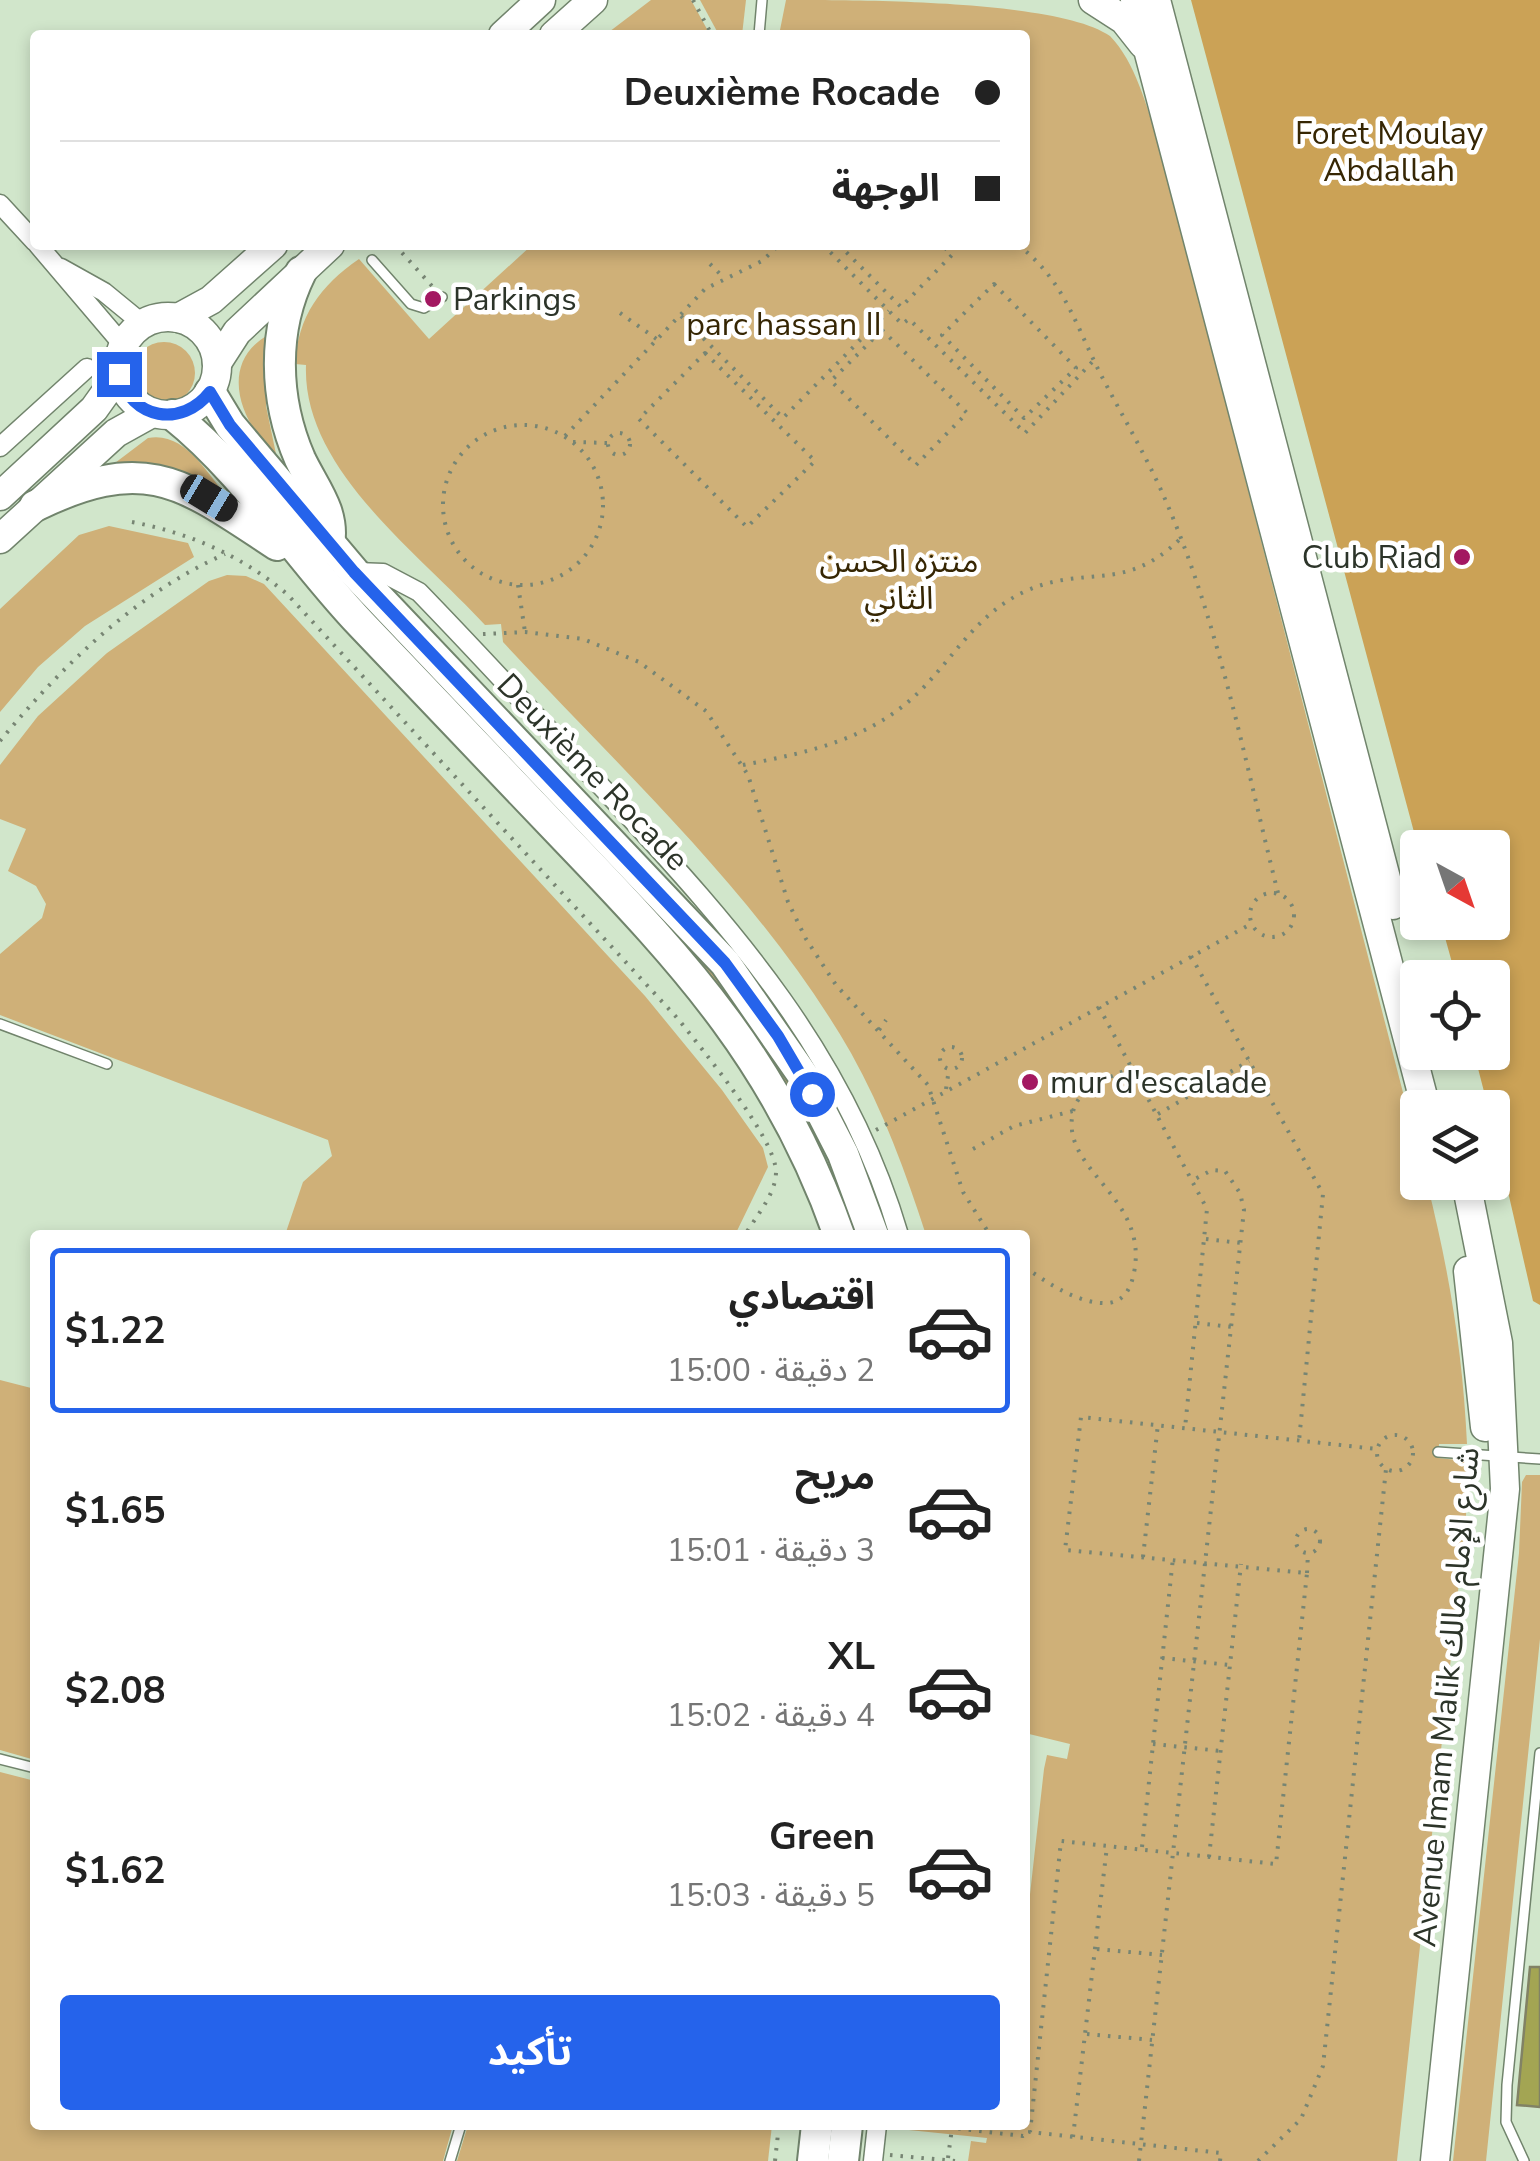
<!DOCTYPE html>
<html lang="ar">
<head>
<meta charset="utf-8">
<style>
	:root { --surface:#fff; --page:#f6f6f6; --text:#222; --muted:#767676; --line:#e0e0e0; --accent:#2563eb }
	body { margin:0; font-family:"Nunito Sans","Noto Sans Arabic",sans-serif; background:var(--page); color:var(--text); direction:rtl; height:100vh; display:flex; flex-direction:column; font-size:38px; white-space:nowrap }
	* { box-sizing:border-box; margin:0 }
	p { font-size:32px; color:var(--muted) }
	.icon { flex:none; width:55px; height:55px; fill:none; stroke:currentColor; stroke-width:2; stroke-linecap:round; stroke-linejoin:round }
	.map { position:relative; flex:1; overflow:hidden; direction:ltr }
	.details { position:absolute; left:30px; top:1230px; width:1000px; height:900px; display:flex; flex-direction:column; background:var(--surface); border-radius:10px; box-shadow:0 5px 15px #0003; direction:rtl }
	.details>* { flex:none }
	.hud { position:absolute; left:30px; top:30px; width:1000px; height:220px; border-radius:10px; box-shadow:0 5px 15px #0003; direction:rtl; display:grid; align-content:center; height:220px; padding:0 30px; background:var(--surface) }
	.needle { width:65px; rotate:140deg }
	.buttons { position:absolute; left:1400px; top:830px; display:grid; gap:20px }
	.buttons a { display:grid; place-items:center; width:110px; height:110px; border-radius:10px; background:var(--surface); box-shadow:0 5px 15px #0003; font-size:50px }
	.end { position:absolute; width:45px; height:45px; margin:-22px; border:12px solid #2563eb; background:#fff; box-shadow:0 0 0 5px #fff }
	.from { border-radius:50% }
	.car { position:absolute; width:30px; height:60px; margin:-30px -15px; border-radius:12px; box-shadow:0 0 8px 2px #0007; background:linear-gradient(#222 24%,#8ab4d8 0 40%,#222 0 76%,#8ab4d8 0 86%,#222 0) }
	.hud b { display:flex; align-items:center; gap:35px; height:95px; font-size:38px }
	.hud b+b { border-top:2px solid var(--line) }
	.hud i { width:25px; height:25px; background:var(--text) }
	ul { padding:18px 0 0; list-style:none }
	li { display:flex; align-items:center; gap:30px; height:165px; margin:0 20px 15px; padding:0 10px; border:5px solid transparent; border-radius:10px }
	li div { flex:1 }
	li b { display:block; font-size:38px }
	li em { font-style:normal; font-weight:700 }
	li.current { border-color:var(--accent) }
	li>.icon { width:90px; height:90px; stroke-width:1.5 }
	.button { display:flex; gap:20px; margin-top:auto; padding:20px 30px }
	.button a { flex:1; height:115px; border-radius:10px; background:var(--accent); color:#fff; font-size:40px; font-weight:700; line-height:115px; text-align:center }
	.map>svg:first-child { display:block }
	.green { fill:#cfb078 }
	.forest { fill:#cba256 }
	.building { fill:#a3a553; stroke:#818265; stroke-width:2.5 }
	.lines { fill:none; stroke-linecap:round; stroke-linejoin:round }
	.service-casing { stroke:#71846c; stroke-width:12 }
	.minor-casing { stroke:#71846c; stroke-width:21 }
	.primary-casing { stroke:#71846c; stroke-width:31 }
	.trunk-casing { stroke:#71846c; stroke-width:34 }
	.path { stroke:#778573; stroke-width:4; stroke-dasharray:2.5 8; stroke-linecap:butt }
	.service { stroke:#fff; stroke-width:9 }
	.minor { stroke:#fff; stroke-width:18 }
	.primary { stroke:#fff; stroke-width:28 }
	.trunk { stroke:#fff; stroke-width:30 }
	.route { stroke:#2563eb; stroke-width:12 }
	.poi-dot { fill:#a31861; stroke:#fff; stroke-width:4 }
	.labels { text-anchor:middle; stroke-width:9; stroke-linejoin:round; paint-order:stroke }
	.park-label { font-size:32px; fill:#362603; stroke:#fff }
	.poi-label { font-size:32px; fill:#2c3429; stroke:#fff; text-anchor:start }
	.street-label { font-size:32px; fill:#2c3429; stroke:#fff }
</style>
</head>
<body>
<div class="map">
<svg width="1540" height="2161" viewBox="0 0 1540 2161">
	<rect width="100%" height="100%" fill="#d1e6cb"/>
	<!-- green -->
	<g class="green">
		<path d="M651 0H691L708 31 700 35H605Z"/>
		<path d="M700 0H746L742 35H719Z"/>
		<path d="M786 0C860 0 1059 0 1110 36 1136 63 1146 106 1158 140L1417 1147 1418 1182 1427 1183C1449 1270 1463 1354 1467 1444H1439L1438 1458 1467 1461 1466 1517 1397 2161H968L971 2141 986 2143 987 2138 899 2129V2125H1025V1939L1044 1769 1047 1755 1067 1759 1070 1744 1025 1733V1235H926C906 1173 883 1110 851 1053 762 898 623 772 503 642L501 624 485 625C419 553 302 469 306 365L295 364C298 316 320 286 359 259L429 339 532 245H1025V35H779Z"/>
		<path d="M268 335 266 406 276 454C241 425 217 364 268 335Z"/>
		<circle cx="164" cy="373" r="31"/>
		<path d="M221 434 717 976 799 1098 859 1235H854C779 1023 652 909 501 751 403 649 308 546 217 437Z"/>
		<path d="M148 438C185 431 207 473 228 498L107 469Z"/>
		<path d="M109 526 188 543 194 557 85 626 38 667 0 712V609L79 535Z"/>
		<path d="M227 575 246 576 264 584 645 996 722 1090 763 1148 768 1167 735 1235H285L303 1182 332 1156 328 1140 0 1015V954L42 918 46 904 36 886 8 871 26 829 0 819V765L38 716 107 653 209 581Z"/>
		<path d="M0 1380 35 1389V1760L0 1750Z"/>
		<path d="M1526 1475H1540V1639L1486 2161H1453L1519 1553 1522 1482Z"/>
		<path d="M0 1772 35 1781V2125H453L443 2161H0Z"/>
		<path d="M468 2125H772L768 2161H457Z"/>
	</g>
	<!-- forest -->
	<path class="forest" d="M1191 0H1540V1305L1533 1301 1493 1126 1492 1108 1488 1107 1474 1053 1492 1052V978L1456 977 1441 923 1492 922V848L1418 847Z"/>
	<!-- building -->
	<path class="building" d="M1530 1967H1540V2107L1517 2105Z"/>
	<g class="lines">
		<!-- service casing -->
		<g class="service-casing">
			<g id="service">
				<path d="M759 35 762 0"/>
				<path d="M372 260 411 304 424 308 442 297"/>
				<path d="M0 1024 107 1064"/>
				<path d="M1438 1452 1540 1459"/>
				<path d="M0 1759 35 1768"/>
				<path d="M450 2161 460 2128"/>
				<path d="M1524 2161 1506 2122 1507 2085 1540 1753"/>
			</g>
		</g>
		<!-- minor casing -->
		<g class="minor-casing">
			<g id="minor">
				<path d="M0 204 35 242"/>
				<path d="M38 245 123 345"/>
				<path d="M61 268 104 292 143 324"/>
				<path d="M0 447 87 368"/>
				<path d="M356 572 383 573 419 592C484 659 547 728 611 797 735 931 846 1055 899 1235"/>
				<path d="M873 2161 877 2125"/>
			</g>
		</g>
		<!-- primary casing -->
		<g class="primary-casing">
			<g id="primary">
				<path d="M1093 0 1124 20 1143 44"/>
				<path d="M1135 0 1426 1108"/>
				<path d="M1156 0 1393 905"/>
				<path d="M503 35 541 0"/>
				<path d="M554 35 593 0"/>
				<circle cx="168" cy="366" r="49"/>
				<path d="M178 318 211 300 273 245"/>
				<path d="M217 363 237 332 330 245"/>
				<path d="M0 496 94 409 119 374"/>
				<path d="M0 539 116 433 152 413"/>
				<path d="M1468 1271 1485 1427"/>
				<path d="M1435 2161 1505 1489 1498 1343 1466 1182"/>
			</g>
		</g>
		<!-- trunk casing -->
		<g class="trunk-casing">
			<g id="trunk">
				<path d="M301 272C272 330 274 399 300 459 313 487 335 511 329 544"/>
				<path d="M210 392 230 425 354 572 725 963 802 1074 843 1154 873 1235"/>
				<path d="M173 415C246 473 297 557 361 624 429 696 498 767 566 839 688 966 779 1065 839 1235"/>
				<path d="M35 506C148 451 184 484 277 545"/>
				<path d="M813 2161 817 2125"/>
				<path d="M843 2161 847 2125"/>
			</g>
		</g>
		<!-- path -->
		<g class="path">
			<path d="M693 0 712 35"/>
			<path d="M395 245 432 286"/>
			<path d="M823 245 902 324 909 319 1025 433 1094 360"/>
			<path d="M839 245 901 307 952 255 942 245"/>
			<path d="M1018 245C1063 279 1075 323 1099 371 1121 414 1146 455 1165 499 1219 623 1245 762 1278 893"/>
			<path d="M710 264 723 277"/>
			<path d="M994 284 1076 368 1024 418 942 335Z"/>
			<path d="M620 313 658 340"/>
			<path d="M681 316 783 418 889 311"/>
			<path d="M882 330 967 413 916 465 831 381Z"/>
			<path d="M705 353 815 461 747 527 639 419Z"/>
			<circle cx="523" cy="505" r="80"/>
			<circle cx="619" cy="444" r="11"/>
			<path d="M565 436 705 289 762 261 779 245"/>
			<path d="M573 442 608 443"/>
			<path d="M132 522C190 533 242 556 287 594L679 1020C701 1048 776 1139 776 1172 776 1194 756 1216 745 1235"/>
			<path d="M518 585 525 632"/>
			<path d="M483 634 525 632 583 639 639 662 706 711 748 775 788 902 806 939 836 985 928 1085 963 1192 990 1235"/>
			<path d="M0 741C62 666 135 594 225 554"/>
			<path d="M743 765C810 752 873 739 922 689 956 654 979 612 1026 591 1086 564 1124 594 1180 539"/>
			<circle cx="1272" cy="915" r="22"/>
			<path d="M1191 956 1323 1194 1299 1441"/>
			<path d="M1099 1007 1207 1209 1185 1428"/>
			<path d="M879 1030 886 1020"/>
			<circle cx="951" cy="1058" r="11"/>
			<path d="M946 1089 949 1069"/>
			<path d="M1158 1114 1249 1061"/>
			<path d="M876 1130 1251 924"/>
			<path d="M973 1149 1014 1126 1073 1111"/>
			<path d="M1206 1239 1241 1243"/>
			<path d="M1025 1267C1047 1283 1080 1305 1109 1303 1123 1301 1130 1290 1133 1277 1153 1197 1059 1172 1073 1112 1078 1087 1112 1077 1132 1067"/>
			<path d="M1197 1323 1232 1327"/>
			<circle cx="1395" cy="1453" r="18"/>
			<circle cx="1308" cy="1541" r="12"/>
			<path d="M1143 1557 1158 1424"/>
			<path d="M1307 1573 1308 1553"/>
			<path d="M1162 1658 1230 1665"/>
			<path d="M1153 1744 1221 1751"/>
			<path d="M1142 1847 1173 1558"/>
			<path d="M1209 1857 1241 1564"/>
			<path d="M1097 1949 1162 1955"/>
			<path d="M1087 2034 1152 2040"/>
			<path d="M927 2125 1023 2136 1030 2132"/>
			<path d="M1073 2137 1107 1846"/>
			<path d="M890 2155 955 2161"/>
			<path d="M948 2158 952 2128"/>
			<path d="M775 2161 779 2125"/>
			<path d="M1139 2161 1244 1210 1240 1193 1225 1171 1212 1170 1195 1179"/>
			<path d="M1220 2161 1221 2153 1030 2132 1061 1841 1276 1864 1307 1573 1065 1550 1081 1417 1377 1449"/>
			<path d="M1258 2161 1301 2119 1323 2066 1386 1469"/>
		</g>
		<!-- service -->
		<use href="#service" class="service"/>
		<!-- minor -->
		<use href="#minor" class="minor"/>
		<!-- primary -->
		<use href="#primary" class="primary"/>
		<!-- trunk -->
		<use href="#trunk" class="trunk"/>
	</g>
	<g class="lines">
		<!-- route -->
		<path class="route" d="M119 374C131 420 182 428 210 392L230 425 354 572 725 963 778 1036 812 1094"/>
	</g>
	<!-- markers -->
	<g class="poi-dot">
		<circle cx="433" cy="299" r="10"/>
		<circle cx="1462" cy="557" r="10"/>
		<circle cx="1030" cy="1082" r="10"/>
	</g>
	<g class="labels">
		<!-- park labels -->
		<g class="park-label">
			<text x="1389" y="144">Foret Moulay<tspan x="1389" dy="37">Abdallah</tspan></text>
			<text x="784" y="335">parc hassan II</text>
			<text x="899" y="572">منتزه الحسن<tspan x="899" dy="37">الثاني</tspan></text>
		</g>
		<!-- poi labels -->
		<g class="poi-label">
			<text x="453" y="310">Parkings</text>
			<text x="1442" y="568" text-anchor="end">Club Riad</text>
			<text x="1050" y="1093">mur d'escalade</text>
		</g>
		<!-- street labels -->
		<g class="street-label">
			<text transform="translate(593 772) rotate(46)" y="11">Deuxième Rocade</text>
			<text transform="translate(1446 1697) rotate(-85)" y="11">Avenue Imam Malik شارع الإمام مالك</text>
		</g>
	</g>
</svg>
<div class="buttons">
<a><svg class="needle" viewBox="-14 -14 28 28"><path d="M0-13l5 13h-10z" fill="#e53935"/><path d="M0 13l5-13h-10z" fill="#767676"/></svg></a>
<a><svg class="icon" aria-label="locate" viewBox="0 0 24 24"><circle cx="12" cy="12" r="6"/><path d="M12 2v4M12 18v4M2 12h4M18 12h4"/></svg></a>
<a><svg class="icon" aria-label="layers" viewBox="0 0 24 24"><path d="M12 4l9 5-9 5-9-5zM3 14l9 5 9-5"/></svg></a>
</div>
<i class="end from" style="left:812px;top:1094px"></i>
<i class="end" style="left:119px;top:374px"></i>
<i class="car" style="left:209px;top:498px;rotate:121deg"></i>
<div class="hud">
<b><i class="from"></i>Deuxième Rocade</b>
<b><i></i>الوجهة</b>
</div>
<section class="details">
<ul>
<li class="current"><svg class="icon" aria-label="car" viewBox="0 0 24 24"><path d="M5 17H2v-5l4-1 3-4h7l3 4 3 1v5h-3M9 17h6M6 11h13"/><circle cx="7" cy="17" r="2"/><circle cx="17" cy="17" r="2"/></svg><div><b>اقتصادي</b><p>2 دقيقة · 15:00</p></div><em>$1.22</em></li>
<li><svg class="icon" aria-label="car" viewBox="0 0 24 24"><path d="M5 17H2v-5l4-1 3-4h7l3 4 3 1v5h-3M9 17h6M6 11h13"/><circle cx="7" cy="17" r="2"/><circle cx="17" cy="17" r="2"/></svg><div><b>مريح</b><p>3 دقيقة · 15:01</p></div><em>$1.65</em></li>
<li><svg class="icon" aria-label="car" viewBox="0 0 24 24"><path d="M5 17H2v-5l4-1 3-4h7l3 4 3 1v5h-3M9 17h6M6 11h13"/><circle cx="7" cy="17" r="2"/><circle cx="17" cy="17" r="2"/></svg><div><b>XL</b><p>4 دقيقة · 15:02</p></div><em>$2.08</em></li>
<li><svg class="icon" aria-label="car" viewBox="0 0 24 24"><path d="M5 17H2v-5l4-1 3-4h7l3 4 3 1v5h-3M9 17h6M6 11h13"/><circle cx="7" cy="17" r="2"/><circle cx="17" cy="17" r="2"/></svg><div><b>Green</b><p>5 دقيقة · 15:03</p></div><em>$1.62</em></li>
</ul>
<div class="button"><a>تأكيد</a></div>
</section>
</div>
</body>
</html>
